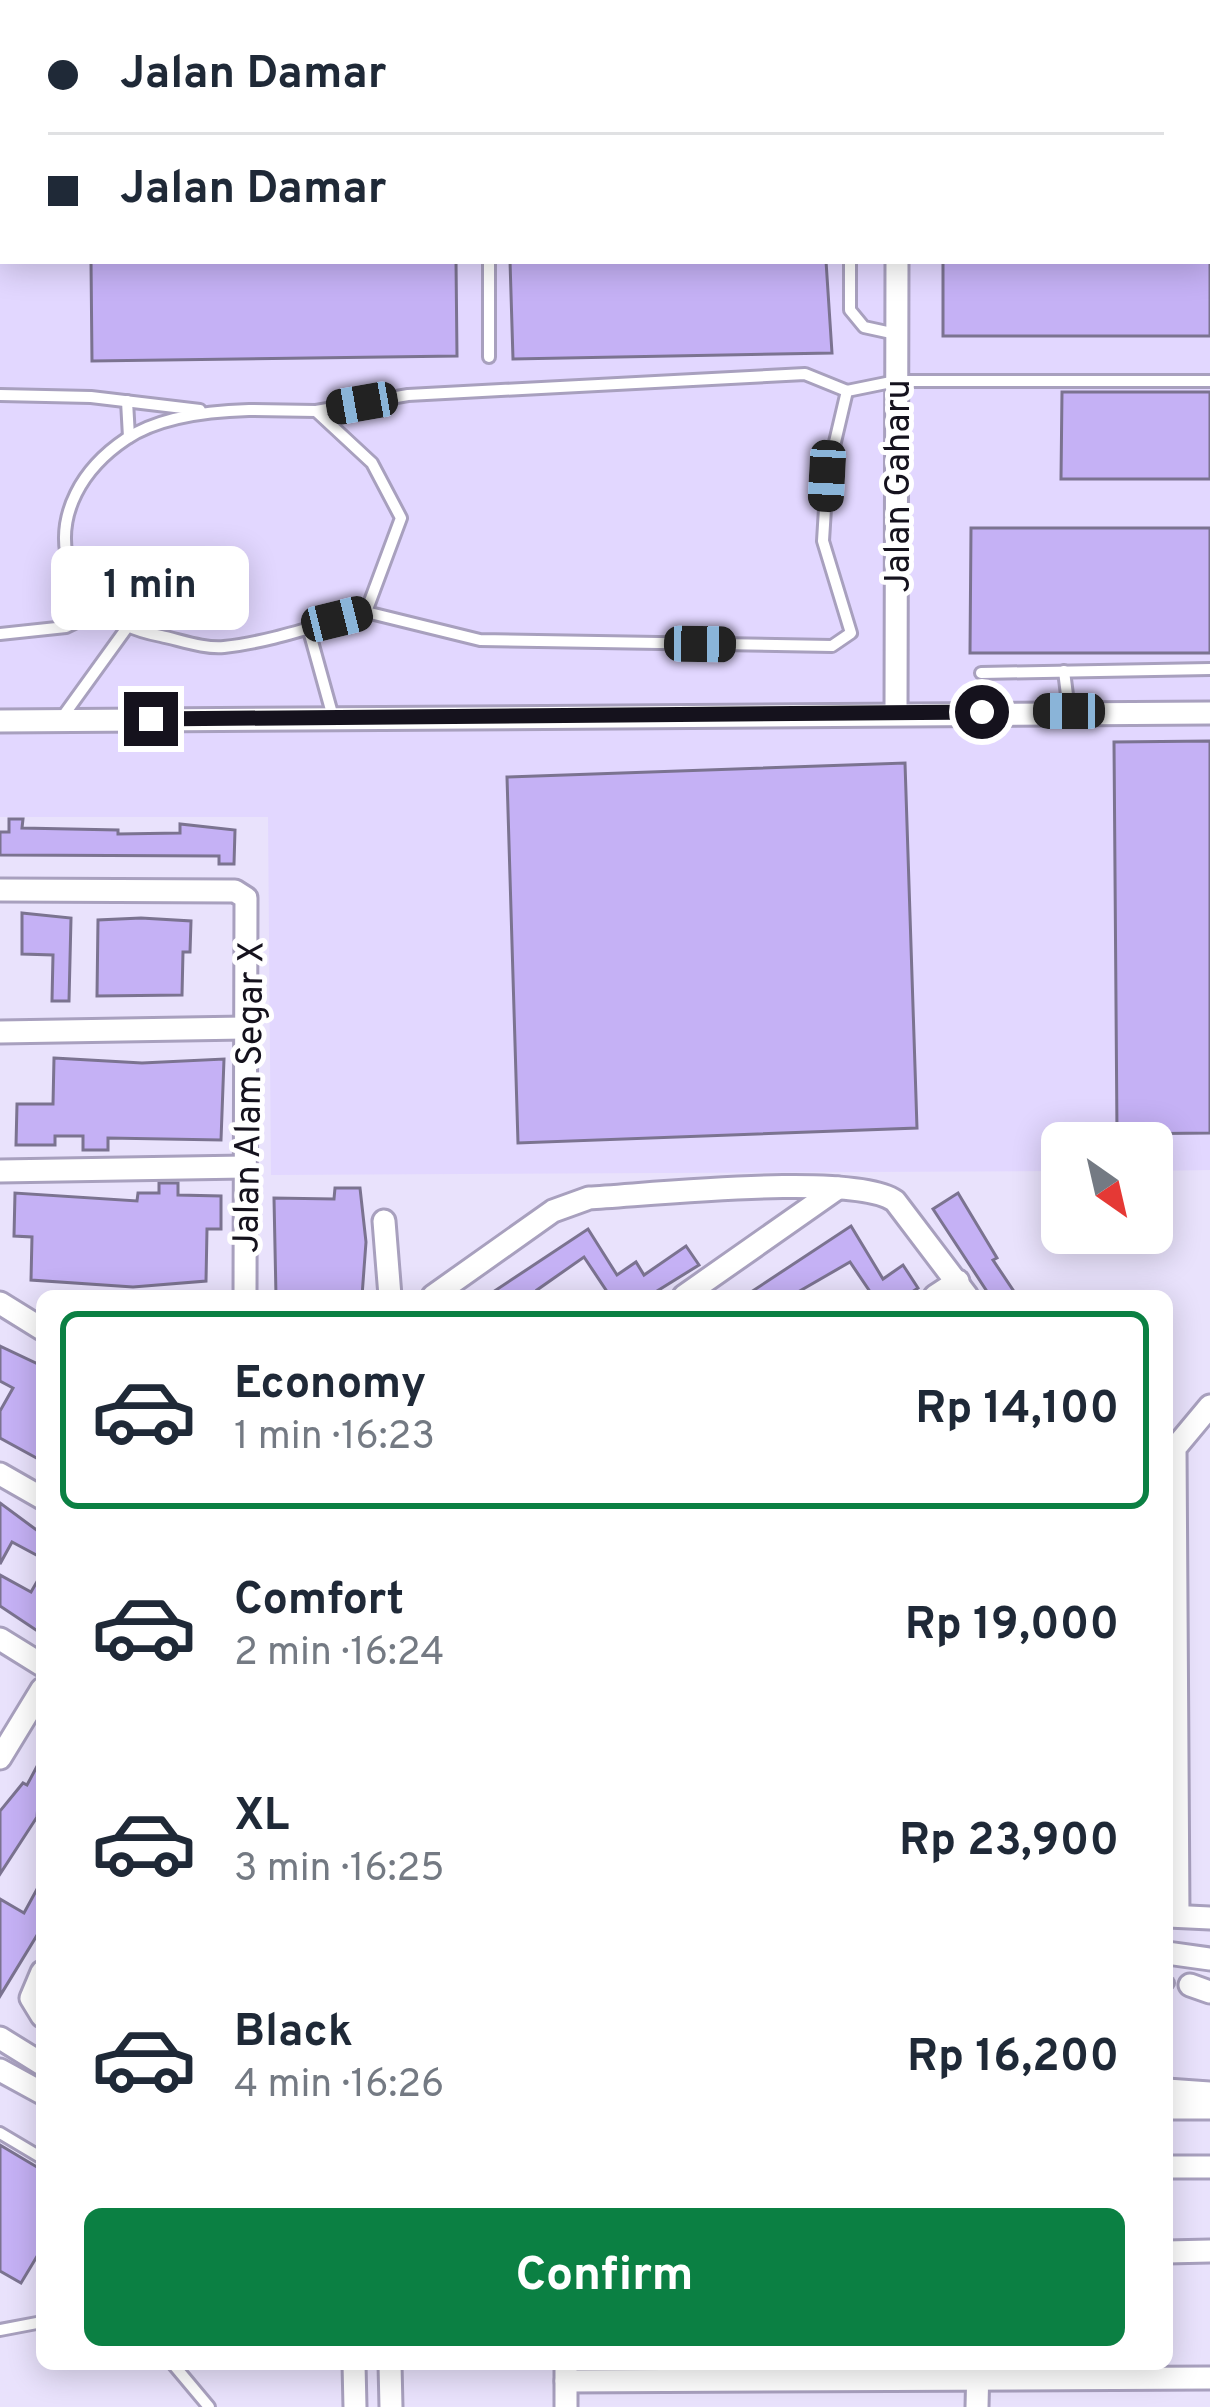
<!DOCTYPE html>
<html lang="en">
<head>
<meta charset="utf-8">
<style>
	:root { --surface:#fff; --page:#f6f6f7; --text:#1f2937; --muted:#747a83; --line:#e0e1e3; --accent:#0b8043 }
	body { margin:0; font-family:Overpass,sans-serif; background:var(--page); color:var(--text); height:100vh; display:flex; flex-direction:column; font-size:45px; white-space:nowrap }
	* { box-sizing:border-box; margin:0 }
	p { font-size:39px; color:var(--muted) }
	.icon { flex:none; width:66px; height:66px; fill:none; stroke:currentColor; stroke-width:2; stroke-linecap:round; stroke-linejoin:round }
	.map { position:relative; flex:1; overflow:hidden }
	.details { position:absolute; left:36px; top:1290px; width:1137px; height:1080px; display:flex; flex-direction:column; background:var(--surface); border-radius:18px; box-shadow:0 6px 30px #0003 }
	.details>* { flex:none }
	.banner { position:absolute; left:0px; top:0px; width:1212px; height:264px; box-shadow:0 6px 30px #0003; display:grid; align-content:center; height:264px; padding:0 48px; background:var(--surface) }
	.needle { width:78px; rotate:146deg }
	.buttons { position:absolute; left:1041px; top:1122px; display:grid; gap:24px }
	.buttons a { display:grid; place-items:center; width:132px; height:132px; border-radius:18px; background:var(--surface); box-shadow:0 6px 30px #0003; font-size:60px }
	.end { position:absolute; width:54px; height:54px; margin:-27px; border:15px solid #15121d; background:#fff; box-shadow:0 0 0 6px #fff }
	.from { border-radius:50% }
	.bubble { position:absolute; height:84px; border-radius:18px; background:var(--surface); box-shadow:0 6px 30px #0003; font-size:39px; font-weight:700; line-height:84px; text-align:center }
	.car { position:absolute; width:36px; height:72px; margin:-36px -18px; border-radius:15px; box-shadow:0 0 9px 3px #0007; background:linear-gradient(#222 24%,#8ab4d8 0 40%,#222 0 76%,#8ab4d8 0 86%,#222 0) }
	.banner b { display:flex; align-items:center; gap:42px; height:114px; font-size:45px }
	.banner b+b { border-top:3px solid var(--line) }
	.banner i { width:30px; height:30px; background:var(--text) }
	ul { padding:21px 0 0; list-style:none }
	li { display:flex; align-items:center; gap:36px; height:198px; margin:0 24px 18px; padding:0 24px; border:6px solid transparent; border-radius:18px }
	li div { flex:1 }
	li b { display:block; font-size:45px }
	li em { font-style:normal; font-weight:700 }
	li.selected { border-color:var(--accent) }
	li>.icon { width:108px; height:108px; stroke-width:1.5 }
	.cta { display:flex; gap:24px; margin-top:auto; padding:24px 48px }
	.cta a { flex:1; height:138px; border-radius:18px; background:var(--accent); color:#fff; font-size:48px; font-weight:700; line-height:138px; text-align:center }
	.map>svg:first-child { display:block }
	.built { fill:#e2d7ff; fill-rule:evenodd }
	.building { fill:#c5b1f5; stroke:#7b7390; stroke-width:3 }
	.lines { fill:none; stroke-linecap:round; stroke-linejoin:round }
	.lane-casing { stroke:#a8a0be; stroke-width:16 }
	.street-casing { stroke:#a8a0be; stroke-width:27 }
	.lane { stroke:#fff; stroke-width:10 }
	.street { stroke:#fff; stroke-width:21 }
	.route { stroke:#15121d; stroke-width:15 }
	.labels { text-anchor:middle; stroke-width:10; stroke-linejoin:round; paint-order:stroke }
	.street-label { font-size:36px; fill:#15121d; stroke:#fff }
</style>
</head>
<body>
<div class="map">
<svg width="1210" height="2407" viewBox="0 0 1210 2407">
	<rect width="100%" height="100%" fill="#e9e2fc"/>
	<!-- built -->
	<path class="built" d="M0 0H1210V1170L1152 1171V1143H1062V1171L271 1175 268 817H0ZM3 3H1209V261H3Z"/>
	<!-- building -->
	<g class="building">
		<path d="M91 261H456L457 356 92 361Z"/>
		<path d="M510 261H826L832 353 513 359Z"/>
		<rect x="943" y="261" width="267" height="75"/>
		<path d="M1062 392H1210V479H1061Z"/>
		<path d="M971 528H1210V653H970Z"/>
		<path d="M1210 741V1133L1117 1134 1114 742Z"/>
		<path d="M905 763 917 1128 518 1143 507 777Z"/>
		<path d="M9 819H23L22 828 118 830V834L180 833V824L235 830 234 864H219V856L0 855V832H9Z"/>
		<path d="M22 913 71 918 69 1001H52L53 955 22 954Z"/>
		<path d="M141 918 191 921 190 952H183L182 995 97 996 98 920Z"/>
		<path d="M54 1058 142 1063 224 1059 221 1140 108 1138V1150H83V1136H55V1145H16L17 1104H53Z"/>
		<path d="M159 1183H178V1195L221 1196V1229H207L206 1281 133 1287 31 1280 32 1237 14 1236 15 1193 137 1201 138 1193H159Z"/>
		<path d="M335 1188H360L366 1242 362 1296H276L274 1198 334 1199Z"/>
		<path d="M958 1193 997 1258 993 1260 1017 1296H990L933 1209Z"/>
		<path d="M851 1226 883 1279 903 1265 918 1288 906 1296H873L850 1262 791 1296H745Z"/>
		<path d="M588 1229 617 1275 636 1262 644 1275 686 1246 699 1265 649 1296H610L584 1257 537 1290 541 1296H487Z"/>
		<path d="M0 1346 42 1366V1461L0 1438V1411L13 1388 0 1381Z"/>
		<path d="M0 1503 42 1534V1558L12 1542 0 1564Z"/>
		<path d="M42 1573V1634L0 1606V1575L31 1592Z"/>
		<path d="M42 1757 37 1817 0 1874V1811L23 1783 27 1785Z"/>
		<path d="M42 1880V1927L0 1996V1899L24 1913Z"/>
		<path d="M0 2145 42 2170V2248L21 2283 0 2271Z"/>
	</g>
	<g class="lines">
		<!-- lane casing -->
		<g class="lane-casing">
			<g id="lane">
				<path d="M486 0V3"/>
				<path d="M103 3V0"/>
				<path d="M865 3 869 0"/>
				<path d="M489 261V357"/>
				<path d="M850 261V310L864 327 896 334"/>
				<path d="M0 395 91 397 200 410"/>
				<path d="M127 401 129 437"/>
				<path d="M249 410 316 411 372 463 401 518 366 612C320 624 271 642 224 647 205 649 180 640 161 636 49 615 32 502 126 439 159 417 210 411 249 410Z"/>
				<path d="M316 411 408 395 805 374 847 391"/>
				<path d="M366 612 480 640 832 646 851 633 823 541 827 476 847 391 896 381H1210"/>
				<path d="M308 627 333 717"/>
				<path d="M0 634 66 627 97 612"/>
				<path d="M1064 671 1069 711"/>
				<path d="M981 673 1210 669"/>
				<path d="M61 719 126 629"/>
				<path d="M1167 1983H1168"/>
				<path d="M0 2133 42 2158"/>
				<path d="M0 2330 42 2322"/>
				<path d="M173 2364 209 2407"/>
			</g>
		</g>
		<!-- street casing -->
		<g class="street-casing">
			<g id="street">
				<path d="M897 3V0"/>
				<path d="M896 712 897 261"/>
				<path d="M0 721 1210 713"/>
				<path d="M0 890 235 891 246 898 245 1296"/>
				<path d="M0 1032 245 1028"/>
				<path d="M0 1171 245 1167"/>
				<path d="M384 1221 390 1296"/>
				<path d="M433 1296 553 1211 589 1198C648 1195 854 1172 895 1201L967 1296"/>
				<path d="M684 1296 838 1188"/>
				<path d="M935 1296 958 1281"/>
				<path d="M0 1303 42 1329"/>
				<path d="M0 1474 42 1498"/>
				<path d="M0 1639 42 1665"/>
				<path d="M0 1758 42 1689"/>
				<path d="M1178 1915 1175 1448 1210 1406"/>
				<path d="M1168 1916 1210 1918"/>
				<path d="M1167 1953 1210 1959"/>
				<path d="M42 1972 31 1998 42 2016"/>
				<path d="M1190 1985 1210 1992"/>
				<path d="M0 2038 42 2064"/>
				<path d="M0 2070 42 2093"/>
				<path d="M1167 2090 1210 2093"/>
				<path d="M1167 2108H1210"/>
				<path d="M1167 2167H1210"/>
				<path d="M1167 2252 1210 2251"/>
				<path d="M354 2364 355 2407"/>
				<path d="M390 2364 391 2407"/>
				<path d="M566 2364V2407"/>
				<path d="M566 2381 1210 2378"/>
				<path d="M977 2407 978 2364"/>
			</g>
		</g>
		<!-- lane -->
		<use href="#lane" class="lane"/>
		<!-- street -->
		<use href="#street" class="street"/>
	</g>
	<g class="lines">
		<!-- route -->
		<path class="route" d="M151 719 982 712"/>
	</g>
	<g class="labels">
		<!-- street labels -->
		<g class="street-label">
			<text transform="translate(896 486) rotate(-90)" y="13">Jalan Gaharu</text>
			<text transform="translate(247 1097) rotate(-89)" y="13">Jalan Alam Segar X</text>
		</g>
	</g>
</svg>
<div class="buttons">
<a><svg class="needle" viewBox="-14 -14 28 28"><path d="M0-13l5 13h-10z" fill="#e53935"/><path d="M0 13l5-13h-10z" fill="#747a83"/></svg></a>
</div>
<i class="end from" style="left:982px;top:712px"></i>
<i class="end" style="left:151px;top:719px"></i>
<div class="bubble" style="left:51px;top:546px;width:198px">1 min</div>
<i class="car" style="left:362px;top:403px;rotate:260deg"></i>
<i class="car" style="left:827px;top:476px;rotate:183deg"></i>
<i class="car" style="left:337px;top:619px;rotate:76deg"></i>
<i class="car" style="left:700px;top:644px;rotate:91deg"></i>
<i class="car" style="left:1069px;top:711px;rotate:270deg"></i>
<div class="banner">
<b><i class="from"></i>Jalan Damar</b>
<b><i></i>Jalan Damar</b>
</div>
<section class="details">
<ul>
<li class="selected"><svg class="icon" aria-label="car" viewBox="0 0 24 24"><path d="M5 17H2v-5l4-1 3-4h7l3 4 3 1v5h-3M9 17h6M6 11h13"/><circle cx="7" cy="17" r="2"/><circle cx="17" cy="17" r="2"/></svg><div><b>Economy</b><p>1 min · 16:23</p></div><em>Rp 14,100</em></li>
<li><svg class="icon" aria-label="car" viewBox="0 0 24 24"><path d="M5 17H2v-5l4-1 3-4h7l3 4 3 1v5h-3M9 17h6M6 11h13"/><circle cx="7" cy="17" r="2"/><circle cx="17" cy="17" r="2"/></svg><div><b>Comfort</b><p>2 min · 16:24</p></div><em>Rp 19,000</em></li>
<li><svg class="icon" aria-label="car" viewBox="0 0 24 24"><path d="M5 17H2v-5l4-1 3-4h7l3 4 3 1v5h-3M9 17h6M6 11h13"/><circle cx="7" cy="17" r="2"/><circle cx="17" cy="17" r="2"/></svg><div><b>XL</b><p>3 min · 16:25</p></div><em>Rp 23,900</em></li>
<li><svg class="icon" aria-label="car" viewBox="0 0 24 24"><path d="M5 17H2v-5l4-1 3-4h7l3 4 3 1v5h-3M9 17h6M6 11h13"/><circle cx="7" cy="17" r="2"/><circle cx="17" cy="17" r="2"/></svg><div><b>Black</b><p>4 min · 16:26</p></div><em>Rp 16,200</em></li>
</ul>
<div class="cta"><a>Confirm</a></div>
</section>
</div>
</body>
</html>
